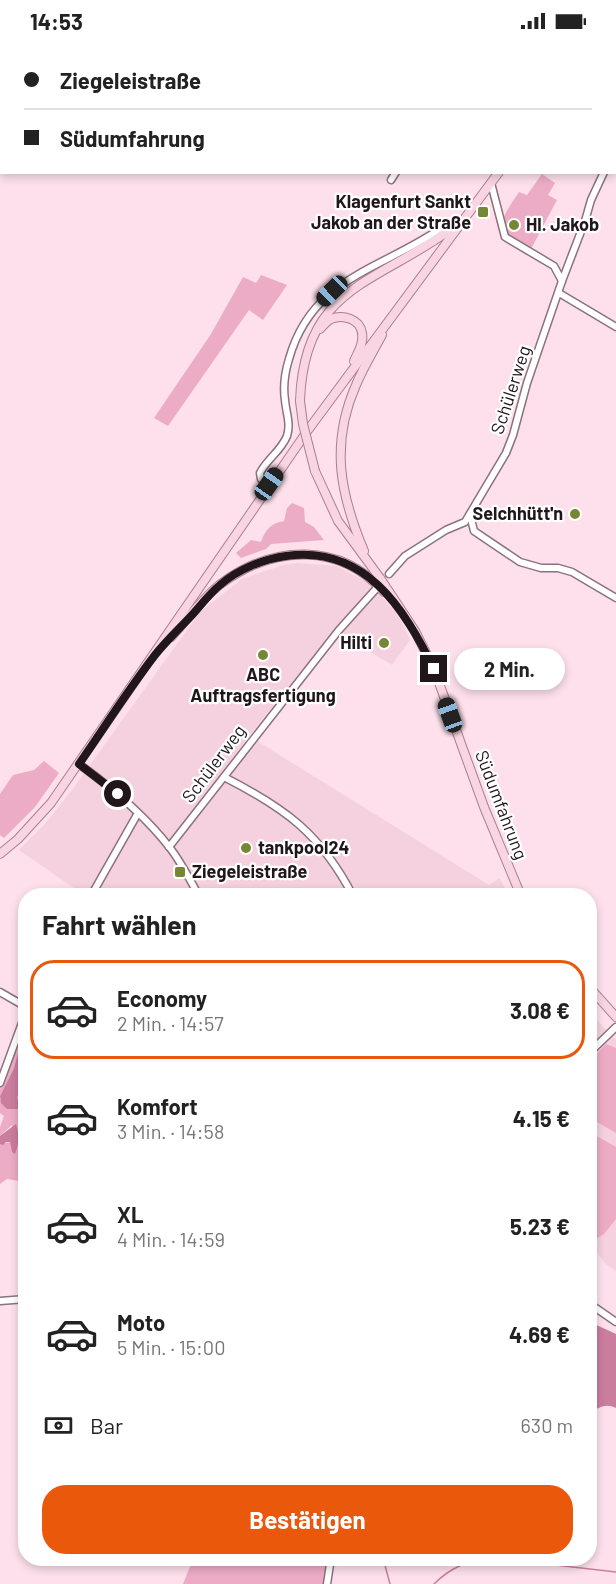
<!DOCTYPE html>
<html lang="de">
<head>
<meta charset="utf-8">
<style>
	:root { --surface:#fff; --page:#f2f2f2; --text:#222; --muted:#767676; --line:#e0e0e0; --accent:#ea580c }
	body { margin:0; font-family:Barlow,sans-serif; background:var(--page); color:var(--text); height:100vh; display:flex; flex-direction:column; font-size:22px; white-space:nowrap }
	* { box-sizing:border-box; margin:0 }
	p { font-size:20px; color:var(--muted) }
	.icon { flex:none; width:33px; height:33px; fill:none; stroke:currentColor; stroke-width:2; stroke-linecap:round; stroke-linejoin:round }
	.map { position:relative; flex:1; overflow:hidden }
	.details { position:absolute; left:18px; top:846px; width:579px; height:678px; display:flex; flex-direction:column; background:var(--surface); border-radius:24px; box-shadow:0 3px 9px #0003 }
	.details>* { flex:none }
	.banner { position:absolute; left:0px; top:0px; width:616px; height:132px; box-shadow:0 3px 9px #0003; display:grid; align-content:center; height:132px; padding:0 24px; background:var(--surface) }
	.end { position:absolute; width:27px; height:27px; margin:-14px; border:8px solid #21171b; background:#fff; box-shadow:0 0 0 3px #fff }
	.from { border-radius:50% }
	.bubble { position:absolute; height:42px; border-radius:21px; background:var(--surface); box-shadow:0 3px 9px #0003; font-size:20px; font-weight:700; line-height:42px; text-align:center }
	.car { position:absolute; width:18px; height:36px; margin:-18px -9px; border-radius:8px; box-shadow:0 0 4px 2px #0007; background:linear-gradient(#222 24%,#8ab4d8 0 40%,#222 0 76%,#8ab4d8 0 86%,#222 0) }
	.banner b { display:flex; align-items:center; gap:21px; height:57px; font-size:22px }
	.banner b+b { border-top:2px solid var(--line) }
	.banner i { width:15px; height:15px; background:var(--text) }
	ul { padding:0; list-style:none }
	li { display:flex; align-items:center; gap:18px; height:99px; margin:0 12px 9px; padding:0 12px; border:3px solid transparent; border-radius:24px }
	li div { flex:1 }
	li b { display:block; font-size:22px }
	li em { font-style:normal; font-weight:700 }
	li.active { border-color:var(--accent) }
	li>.icon { width:54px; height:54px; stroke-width:1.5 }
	h2 { padding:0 24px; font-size:27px; line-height:72px }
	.pay { display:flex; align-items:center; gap:15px; height:66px; padding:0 24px; font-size:22px }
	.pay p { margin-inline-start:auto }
	.action { display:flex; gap:12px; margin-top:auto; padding:12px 24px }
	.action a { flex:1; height:69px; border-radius:24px; background:var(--accent); color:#fff; font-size:24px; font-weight:700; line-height:69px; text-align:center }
	.status { display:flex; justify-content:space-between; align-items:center; height:42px; padding:0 30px; background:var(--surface); direction:ltr }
	.status svg { height:16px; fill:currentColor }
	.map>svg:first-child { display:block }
	.built { fill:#f5d0de }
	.green { fill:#edacc6 }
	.water { fill:#ca7d9d }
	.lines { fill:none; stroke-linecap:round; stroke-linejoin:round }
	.stream { stroke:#ca7d9d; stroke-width:1.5 }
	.minor-casing { stroke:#8b727c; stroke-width:9 }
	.major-casing { stroke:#ab7f90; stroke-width:10 }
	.minor { stroke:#fff; stroke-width:6 }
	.major { stroke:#f9d4e2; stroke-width:8 }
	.major-bridge-casing { stroke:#ab7f90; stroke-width:10; stroke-linecap:butt }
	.major-bridge { stroke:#f9d4e2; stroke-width:8 }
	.route { stroke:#21171b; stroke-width:8 }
	.poi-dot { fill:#778634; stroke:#fff; stroke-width:2 }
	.labels { text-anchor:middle; stroke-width:4.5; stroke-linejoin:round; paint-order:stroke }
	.poi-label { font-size:18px; font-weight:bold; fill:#21171b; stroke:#fff; text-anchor:end }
	.street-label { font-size:18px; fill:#21171b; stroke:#fff }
</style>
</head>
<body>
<div class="status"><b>14:53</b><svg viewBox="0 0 49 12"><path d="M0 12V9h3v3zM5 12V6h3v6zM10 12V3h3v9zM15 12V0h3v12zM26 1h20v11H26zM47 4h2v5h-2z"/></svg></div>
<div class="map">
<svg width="616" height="1542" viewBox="0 0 616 1542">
	<rect width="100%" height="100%" fill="#fde0eb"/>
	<!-- built -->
	<g class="built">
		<path d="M442 0H602L441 1Z"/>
		<path d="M297 521 336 524 371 542 398 573 410 598 392 623 334 588 249 694 489 843 500 836 508 853H84L19 808 44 783 72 748 200 570 242 537 283 523Z"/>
		<path d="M590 971 616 998V1229L606 1222 590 1202Z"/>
	</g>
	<!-- green -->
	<g class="green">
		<path d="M0 0H160L2 2 0 53Z"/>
		<path d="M542 132 555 141 548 153 557 158 531 207C494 188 496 184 519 150L527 153Z"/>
		<path d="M261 233 287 243 263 278 249 268 168 384 154 376 211 292 243 235 256 241Z"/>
		<path d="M292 461 304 466 305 480 314 485 324 498 271 502 266 507 241 516 236 511 251 498 261 500C265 488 271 481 284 479L287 466Z"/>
		<path d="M44 719 59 731 35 765 4 796 0 793V752L13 733 34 728Z"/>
		<path d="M25 970V993L17 1014 14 1026 0 1054V1041Z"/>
		<path d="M606 1002 616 1006V1091L590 1076V1019Z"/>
		<path d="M25 1042V1072L21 1077V1088L25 1091V1117L22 1123 25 1127V1140L7 1137 0 1142V1102L11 1100 12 1109V1083L0 1094V1085L4 1074 0 1071V1057L7 1067 20 1066 17 1056 22 1044Z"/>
		<path d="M590 1090 616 1105V1177L604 1192 590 1201Z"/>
		<path d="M193 1517H328L324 1542H183Z"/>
	</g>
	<!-- water -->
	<g class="water">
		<path d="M25 993V1042L22 1044 17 1056 21 1061 20 1067H7L1 1061 0 1054 14 1026 17 1014Z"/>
		<path d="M16 1082 20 1096 15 1112 12 1110 10 1100H6L3 1103 0 1102V1094Z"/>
		<path d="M590 1280 616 1292V1366C606 1361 597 1365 590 1373Z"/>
	</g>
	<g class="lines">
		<!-- stream -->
		<g class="stream">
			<path d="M383 1516 390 1542"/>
			<path d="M494 1516 616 1530"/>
			<path d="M434 1542C450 1526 465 1520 488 1516"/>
		</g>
		<!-- minor casing -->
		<g class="minor-casing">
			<g id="minor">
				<path d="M32 2 33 0"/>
				<path d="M0 49 2 47"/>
				<path d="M615 88 616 89"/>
				<path d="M615 107 616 104"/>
				<path d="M391 138 396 130"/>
				<path d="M491 141 505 195 554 224 562 239"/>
				<path d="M559 251 616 285"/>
				<path d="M269 442 261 437 260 431C267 417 281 409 287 394 291 381 286 371 285 358 283 345 285 330 289 317 312 235 381 228 443 185L450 188"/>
				<path d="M470 473 474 489 520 520 541 526H558L572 530 616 556"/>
				<path d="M389 532 405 514 446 488 465 480 506 411 513 393 527 341 562 239 585 179 591 158 604 130"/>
				<path d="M79 722C112 746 145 773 170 806 181 820 190 838 199 854"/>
				<path d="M224 735C285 766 321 792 353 854"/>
				<path d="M169 805 339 588 375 548"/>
				<path d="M91 854 138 771"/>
				<path d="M0 950 26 965"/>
				<path d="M590 1010 616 985"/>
				<path d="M0 1041 26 970"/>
				<path d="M0 1259 26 1257"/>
				<path d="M590 1262 616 1280"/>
				<path d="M327 1542 331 1516"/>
			</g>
		</g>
		<!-- major casing -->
		<g class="major-casing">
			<g id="major">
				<path d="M338 0 341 2"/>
				<path d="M613 2 615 0"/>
				<path d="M320 287C323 284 327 279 331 277 343 272 360 277 362 291 364 301 358 310 354 319"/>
				<path d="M300 359C304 242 379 242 455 184"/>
				<path d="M315 429 338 479 380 536 415 589 434 627 484 765 521 854"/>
				<path d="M364 509C340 452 330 402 356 343 363 326 373 310 382 293"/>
				<path d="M171 595C186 579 205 553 222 541 274 503 340 500 384 550"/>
				<path d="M0 812 18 797 51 761 308 388 499 130"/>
				<path d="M590 946 616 975"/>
			</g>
		</g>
		<!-- minor -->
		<use href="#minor" class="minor"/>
		<!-- major -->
		<use href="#major" class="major"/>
		<!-- major-bridge casing -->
		<g class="major-bridge-casing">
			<path id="major-bridge" d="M300 359 303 382 315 429"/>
		</g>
		<!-- major-bridge -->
		<use href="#major-bridge" class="major-bridge"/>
	</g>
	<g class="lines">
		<!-- route -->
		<path class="route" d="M118 752 79 722C104 686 128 648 155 613 166 599 180 586 192 573 201 563 210 551 220 543 238 527 264 517 286 514 365 503 404 566 434 627"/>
	</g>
	<!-- markers -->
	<g class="poi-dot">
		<rect x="477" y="164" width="12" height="12" rx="3"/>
		<circle cx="514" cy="183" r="6"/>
		<circle cx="575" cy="472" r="6"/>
		<circle cx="384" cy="601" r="6"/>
		<circle cx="263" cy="613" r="6"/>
		<circle cx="246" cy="806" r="6"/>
		<rect x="174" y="824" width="12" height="12" rx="3"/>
	</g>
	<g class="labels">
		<!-- poi labels -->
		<g class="poi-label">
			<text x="471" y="166">Klagenfurt Sankt<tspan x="471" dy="21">Jakob an der Straße</tspan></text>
			<text x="526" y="189" text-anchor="start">Hl. Jakob</text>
			<text x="563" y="478">Selchhütt'n</text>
			<text x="372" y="607">Hilti</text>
			<text x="263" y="639" text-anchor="middle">ABC<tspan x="263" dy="21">Auftragsfertigung</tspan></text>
			<text x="258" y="812" text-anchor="start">tankpool24</text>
			<text x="192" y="836" text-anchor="start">Ziegeleistraße</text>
		</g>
		<!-- street labels -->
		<g class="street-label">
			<text transform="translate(511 348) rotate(-72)" y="6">Schülerweg</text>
			<text transform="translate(214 722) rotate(-53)" y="6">Schülerweg</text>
			<text transform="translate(501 763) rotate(69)" y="6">Südumfahrung</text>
		</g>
	</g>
</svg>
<i class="end from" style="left:118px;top:752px"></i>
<i class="end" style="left:434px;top:627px"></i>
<div class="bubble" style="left:454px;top:606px;width:111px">2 Min.</div>
<i class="car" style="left:332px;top:249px;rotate:226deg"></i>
<i class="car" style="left:269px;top:442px;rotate:35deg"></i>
<i class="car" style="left:450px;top:673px;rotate:340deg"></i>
<div class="banner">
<b><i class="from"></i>Ziegeleistraße</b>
<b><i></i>Südumfahrung</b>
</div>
<section class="details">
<h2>Fahrt wählen</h2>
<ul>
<li class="active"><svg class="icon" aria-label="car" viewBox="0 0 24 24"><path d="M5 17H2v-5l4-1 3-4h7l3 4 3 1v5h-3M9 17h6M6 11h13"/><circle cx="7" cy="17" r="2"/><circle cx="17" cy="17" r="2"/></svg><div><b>Economy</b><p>2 Min. · 14:57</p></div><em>3.08 €</em></li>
<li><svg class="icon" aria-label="car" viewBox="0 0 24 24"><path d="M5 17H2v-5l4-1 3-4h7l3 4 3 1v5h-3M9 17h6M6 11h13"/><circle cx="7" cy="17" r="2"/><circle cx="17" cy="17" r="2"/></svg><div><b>Komfort</b><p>3 Min. · 14:58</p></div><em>4.15 €</em></li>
<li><svg class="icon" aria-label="car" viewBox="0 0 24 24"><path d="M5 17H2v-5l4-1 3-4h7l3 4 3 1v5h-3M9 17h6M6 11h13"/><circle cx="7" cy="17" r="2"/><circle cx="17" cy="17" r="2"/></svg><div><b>XL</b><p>4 Min. · 14:59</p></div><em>5.23 €</em></li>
<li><svg class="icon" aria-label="car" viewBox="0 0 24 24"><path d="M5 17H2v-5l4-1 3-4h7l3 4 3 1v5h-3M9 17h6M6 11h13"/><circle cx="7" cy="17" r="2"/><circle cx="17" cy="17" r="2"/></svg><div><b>Moto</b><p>5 Min. · 15:00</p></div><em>4.69 €</em></li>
</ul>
<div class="pay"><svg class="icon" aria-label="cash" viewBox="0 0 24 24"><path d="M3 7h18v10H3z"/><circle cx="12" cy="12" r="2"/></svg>Bar<p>630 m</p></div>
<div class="action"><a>Bestätigen</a></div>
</section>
</div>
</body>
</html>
